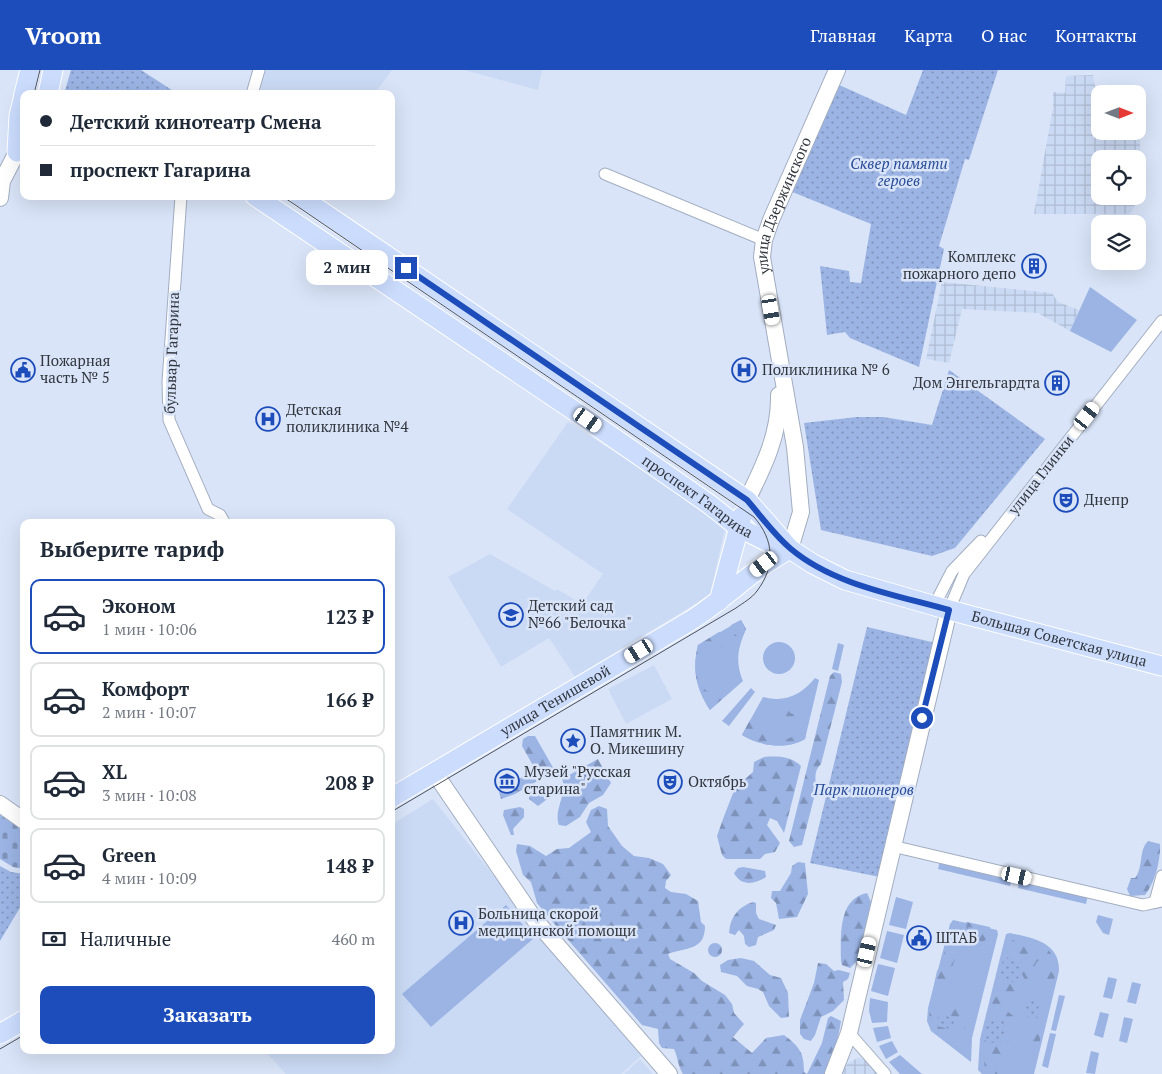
<!DOCTYPE html>
<html lang="ru">
<head>
<meta charset="utf-8">
<style>
	:root { --surface:#fff; --page:#f6f6f7; --text:#1f2937; --muted:#747a83; --line:#e0e1e3; --accent:#1c4dba }
	body { margin:0; font-family:"PT Serif",serif; background:var(--page); color:var(--text); height:100vh; display:flex; flex-direction:column; font-size:19px; white-space:nowrap }
	* { box-sizing:border-box; margin:0 }
	p { font-size:16px; color:var(--muted) }
	.icon { flex:none; width:28px; height:28px; fill:none; stroke:currentColor; stroke-width:2; stroke-linecap:round; stroke-linejoin:round }
	.map { position:relative; flex:1; overflow:hidden }
	.drawer { position:absolute; left:20px; top:449px; width:375px; height:535px; display:flex; flex-direction:column; background:var(--surface); border-radius:10px; box-shadow:0 5px 20px #0002 }
	.drawer>* { flex:none }
	.top-card { position:absolute; left:20px; top:20px; width:375px; height:110px; border-radius:10px; box-shadow:0 5px 20px #0002; display:grid; align-content:center; height:110px; padding:0 20px; background:var(--surface) }
	.needle { width:32px; rotate:90deg }
	.fabs { position:absolute; left:1091px; top:15px; display:grid; gap:10px }
	.fabs a { display:grid; place-items:center; width:55px; height:55px; border-radius:10px; background:var(--surface); box-shadow:0 5px 20px #0002; font-size:25px }
	.end { position:absolute; width:22px; height:22px; margin:-11px; border:6px solid #1c4dba; background:#fff; box-shadow:0 0 0 2px #fff }
	.from { border-radius:50% }
	.bubble { position:absolute; height:35px; border-radius:10px; background:var(--surface); box-shadow:0 5px 20px #0002; font-size:16px; font-weight:700; line-height:35px; text-align:center }
	.car { position:absolute; width:15px; height:30px; margin:-15px -8px; border-radius:6px; box-shadow:0 0 4px 1px #0007; background:linear-gradient(#fff 24%,#345 0 40%,#fff 0 76%,#345 0 86%,#fff 0) }
	.top-card b { display:flex; align-items:center; gap:18px; height:48px; font-size:19px }
	.top-card b+b { border-top:1px solid var(--line) }
	.top-card i { width:12px; height:12px; background:var(--text) }
	ul { padding:0; list-style:none }
	li { display:flex; align-items:center; gap:15px; height:75px; margin:0 10px 8px; padding:0 10px; border:2px solid var(--line); border-radius:10px }
	li div { flex:1 }
	li b { display:block; font-size:19px }
	li em { font-style:normal; font-weight:700 }
	li.on { border-color:var(--accent) }
	li>.icon { width:45px; height:45px; stroke-width:1.5 }
	h2 { padding:0 20px; font-size:22px; line-height:60px }
	.pay { display:flex; align-items:center; gap:12px; height:55px; padding:0 20px; font-size:19px }
	.pay p { margin-inline-start:auto }
	.action { display:flex; gap:10px; margin-top:auto; padding:10px 20px }
	.action a { flex:1; height:58px; border-radius:10px; background:var(--accent); color:#fff; font-size:20px; font-weight:700; line-height:58px; text-align:center }
	header { display:flex; align-items:center; gap:30px; box-sizing:border-box; height:70px; padding:0 25px; background:var(--accent); color:#fff }
	header strong { font-size:24px }
	nav { display:flex; gap:28px; margin-inline-start:auto; font-size:18px }
	.map>svg:first-child { display:block }
	.built { fill:#cbdaf4 }
	.industrial { fill:url(#industrial-grid); fill-rule:evenodd }
	.grass { fill:#9bb4e4 }
	.forest { fill:url(#forest-firs) }
	.cemetery { fill:url(#cemetery-stones) }
	.park { fill:url(#park-dots) }
	.lines { fill:none; stroke-linecap:round; stroke-linejoin:round }
	.street-casing { stroke:#a2adc0; stroke-width:13 }
	.secondary-casing { stroke:#a2adc0; stroke-width:18 }
	.primary-casing { stroke:#fff; stroke-width:21 }
	.street { stroke:#fff; stroke-width:11 }
	.secondary { stroke:#fff; stroke-width:16 }
	.primary { stroke:#cbdcfd; stroke-width:19 }
	.tram { stroke:#4c525c; stroke-width:1 }
	.route { stroke:#1c4dba; stroke-width:6 }
	.labels { text-anchor:middle; stroke-width:5; stroke-linejoin:round; paint-order:stroke }
	.park-label { font-size:15px; font-style:italic; fill:#284c98; stroke:#d9e4f8 }
	.street-label { font-size:15px; fill:#32373f; stroke:#d9e4f8 }
	.poi-label { font-size:15px; fill:#32373f; stroke:#d9e4f8; text-anchor:start }
</style>
</head>
<body>
<header>
<strong>Vroom</strong>
<nav><a>Главная</a><a>Карта</a><a>О нас</a><a>Контакты</a></nav>
</header>
<div class="map">
<svg width="1162" height="1004" viewBox="0 0 1162 1004">
	<defs>
		<pattern id="industrial-grid" width="8" height="8" patternUnits="userSpaceOnUse" patternTransform="scale(1.25)"><rect width="8" height="8" fill="#cbdaf4"/><path d="M0 4h8M4 0v8" fill="none" stroke="#afbcd2"/></pattern>
		<pattern id="forest-firs" width="22" height="20" patternUnits="userSpaceOnUse" patternTransform="scale(1.25)"><rect width="22" height="20" fill="#9bb4e4"/><path d="M5 1l3.5 6h-7zM16 11l3.5 6h-7z" fill="#7f93ba"/></pattern>
		<pattern id="cemetery-stones" width="16" height="16" patternUnits="userSpaceOnUse" patternTransform="scale(1.25)"><rect width="16" height="16" fill="#9bb4e4"/><path d="M2 7V4a2 2 0 0 1 4 0v3zM10 15v-3a2 2 0 0 1 4 0v3z" fill="#7f93ba"/></pattern>
		<pattern id="park-dots" width="8" height="8" patternUnits="userSpaceOnUse" patternTransform="scale(1.25)"><rect width="8" height="8" fill="#9bb4e4"/><path d="M2 2h.1M6 6h.1" fill="none" stroke="#7f93ba" stroke-width="1.8" stroke-linecap="round"/></pattern>
	</defs>
	<rect width="100%" height="100%" fill="#d9e4f8"/>
	<!-- built -->
	<g class="built">
		<path d="M266 0H392L374 24H259Z"/>
		<path d="M464 0H542L538 20Z"/>
		<path d="M568 352 726 454 710 525 575 607 549 568 501 597 448 507 490 484 555 521 557 519 582 534 603 504 507 439Z"/>
		<path d="M654 595 672 629 626 654 608 619Z"/>
		<path d="M433 729 564 895 641 986 621 1004H286L264 980H391V755Z"/>
		<path d="M640 989 653 1004H624Z"/>
	</g>
	<!-- industrial -->
	<g class="industrial">
		<path d="M1093 5 1095 17 1113 18V24H1100V61H1138V28H1140V126L1130 144H1034L1053 37V22L1065 23 1066 6ZM1100 89H1138V126H1100Z"/>
		<path d="M942 212 1052 223 1058 232 1079 240 1070 261 1038 243 962 239 949 293 926 289Z"/>
		<path d="M858 988 864 989 879 1004H841L848 993Z"/>
	</g>
	<!-- grass -->
	<g class="grass">
		<path d="M1090 217 1137 250 1111 282 1070 261Z"/>
		<path d="M741 550 746 559C738 578 735 591 743 611L710 640C696 618 692 600 698 575Z"/>
		<circle cx="779" cy="588" r="16"/>
		<path d="M838 573 844 575 838 601 832 599Z"/>
		<path d="M815 608 819 610 805 669C787 680 759 676 742 665L763 627C785 633 801 625 815 608Z"/>
		<path d="M751 618 755 622 729 656 722 651Z"/>
		<path d="M940 790 1012 807 1010 816 938 799Z"/>
		<path d="M1020 809 1088 825 1086 834 1018 818Z"/>
		<path d="M896 827 913 832 906 859 889 855Z"/>
		<path d="M506 835 534 868 431 957 402 924Z"/>
		<path d="M1098 845 1113 849 1109 865 1103 863 1096 852Z"/>
		<path d="M953 850 997 860 998 864 972 968 971 992 931 961 927 951 928 938 950 854Z"/>
		<path d="M887 861 904 865 897 893 880 888Z"/>
		<path d="M1010 863C1032 868 1060 872 1059 901L1034 1004H982L978 1000 980 969 1006 864Z"/>
		<path d="M878 894 895 898 888 926 871 921Z"/>
		<path d="M1108 907 1117 909 1112 929 1103 927Z"/>
		<path d="M1132 912 1141 914 1136 934 1127 932Z"/>
		<path d="M1059 925 1065 926 1056 961 1051 960Z"/>
		<path d="M870 928 888 932 887 952 872 953 869 941Z"/>
		<path d="M1100 942 1109 944 1103 968 1094 965Z"/>
		<path d="M1124 947 1133 949 1127 973 1119 971Z"/>
		<path d="M888 956 891 968 877 972 873 958Z"/>
		<path d="M1050 963 1056 964 1048 998 1042 996Z"/>
		<path d="M892 971 898 982 886 989 879 976Z"/>
		<path d="M1091 981 1099 983 1095 1004 1086 1003Z"/>
		<path d="M900 985 922 1004H900L889 992Z"/>
	</g>
	<!-- forest -->
	<g class="forest">
		<path d="M741 550 746 559 743 566H734L731 555Z"/>
		<path d="M719 562 727 565 729 570C725 576 723 576 717 579 700 587 697 603 705 620L719 625 721 630 710 640C696 618 692 600 698 575Z"/>
		<path d="M834 602 841 604 842 612 821 694C815 699 814 708 817 716L802 775 794 777 789 771 830 606Z"/>
		<path d="M788 639 790 643 797 645 792 658 784 655 785 640Z"/>
		<path d="M750 650 757 656 767 655 775 668 787 669 803 663 806 665 805 669C787 680 759 676 742 665Z"/>
		<path d="M528 666H535L555 701 515 724 501 729 499 722 535 699 522 676 523 669Z"/>
		<path d="M764 687C777 686 791 686 801 696L784 763 777 751 770 748 767 755 780 773 775 782 765 784 760 789H726L722 785 717 766 723 749 735 718 753 702 754 692Z"/>
		<path d="M598 689 611 713 603 725 589 733 580 747 566 756 559 755C553 741 568 723 562 709Z"/>
		<path d="M546 714 554 720 550 727 538 736 529 729 530 725 540 715Z"/>
		<path d="M599 736 607 739 608 756 622 776 634 786 649 788 663 794 671 805 666 811 665 818 671 822 686 824 698 831 701 852 705 856C705 881 686 877 668 884L670 889 694 903 702 911 725 925 732 934 734 943 744 954 733 967 752 983 766 968 784 965C800 977 804 983 804 1002L807 1004 822 973 828 948 831 946 841 951 837 973 824 1004H683C678 996 678 988 674 979L662 978 659 973 658 959 642 955 550 849 537 833 531 812 523 805 516 781 517 774 530 776 546 786 557 779 569 778 591 762 586 752 591 740Z"/>
		<path d="M520 737 524 739V747L513 759 514 765H511L503 745 504 740Z"/>
		<path d="M1148 771 1160 774C1161 789 1155 813 1145 825L1130 826 1127 819 1131 808H1135C1144 797 1138 781 1148 771Z"/>
		<path d="M798 792 805 793 808 824 797 847 779 849 776 833 771 828 772 821H780L791 803 792 796Z"/>
		<path d="M743 797 765 801 766 807C756 814 741 817 734 803L738 798Z"/>
		<path d="M867 823 871 832 859 889 850 898 842 895 841 891C841 868 837 829 867 823Z"/>
		<path d="M753 832 756 833V843L759 849 776 855 774 860 758 867 756 875 749 877 745 874 744 866 739 860 735 865 729 863C730 847 738 837 753 832Z"/>
		<path d="M967 852 990 857 991 867 982 872 963 862 962 855Z"/>
		<path d="M1019 868C1025 870 1033 870 1039 873 1054 879 1062 903 1050 915H1047V897L1039 890 1036 893 1031 907 1025 910 1022 904 1023 893 1015 889 1011 872 1014 869Z"/>
		<circle cx="715" cy="880" r="7"/>
		<path d="M950 880 955 889C950 905 940 917 934 933L931 929 937 901 942 894V888L945 881Z"/>
		<path d="M741 888 754 891 770 905 781 908 788 923 789 947 781 948 769 936 763 922 758 919 747 916 737 906 721 902 720 895 728 890Z"/>
		<path d="M818 893 826 894 834 901 839 900 850 903 848 909 843 912 844 930 833 941 821 947 815 965 811 971 804 969 800 964V950L814 913Z"/>
		<path d="M1010 913 1021 917 1018 923H1015C1010 930 1007 935 1008 942L1016 948 1012 961 1003 965V970L1014 973C1017 989 1002 991 997 1004H992L985 998C980 972 989 939 999 914Z"/>
		<path d="M939 936C951 941 961 936 973 939V948L961 954 966 959 964 964H944C936 958 927 950 930 940Z"/>
		<path d="M1042 954 1043 956 1036 988 1033 990C1027 978 1029 967 1035 956Z"/>
	</g>
	<!-- cemetery -->
	<path class="cemetery" d="M0 745 24 760V799L13 797 0 789Z"/>
	<!-- park -->
	<g class="park">
		<path d="M71 0H141L178 24H64Z"/>
		<path d="M923 0H998L969 90 965 89 939 176 944 179 919 297 850 268 845 262 827 265 820 196 849 201 850 212 861 213 871 154 790 121 837 14 906 45Z"/>
		<path d="M949 300 1045 369 955 478 932 486 821 460 804 353 857 347H883L932 355Z"/>
		<path d="M867 557 936 573 880 807 810 793Z"/>
		<path d="M0 796 11 802 24 804V831L0 871Z"/>
		<path d="M961 855 978 859 975 873 958 868Z"/>
		<path d="M1004 887 1022 891 1017 913 998 909Z"/>
		<path d="M1028 929 1041 932 1037 949 1024 946Z"/>
		<path d="M939 943 956 947 953 960 936 956Z"/>
		<path d="M988 948 1007 952 1001 975 983 970Z"/>
	</g>
	<g class="lines">
		<!-- street casing -->
		<g class="street-casing">
			<g id="street">
				<path d="M252 24 259 0"/>
				<path d="M605 104 764 170"/>
				<path d="M181 126 168 312 169 350 208 439 220 445 224 452"/>
				<path d="M934 536 952 501 981 471"/>
				<path d="M949 540 964 504 1162 251"/>
				<path d="M892 776 1143 835 1162 831"/>
				<path d="M1155 832 1162 806"/>
				<path d="M849 963 885 1004"/>
			</g>
		</g>
		<!-- secondary casing -->
		<g class="secondary-casing">
			<g id="secondary">
				<path d="M0 128 2 111 17 82"/>
				<path d="M747 430C764 396 780 363 779 325"/>
				<path id="s1" d="M790 479 801 442 795 377 762 187 764 170 771 150 837 0"/>
				<path d="M434 702 535 850 669 1004"/>
				<path d="M0 734 24 751"/>
				<path d="M833 1004 849 963 949 540"/>
			</g>
		</g>
		<!-- primary casing -->
		<g class="primary-casing">
			<g id="primary">
				<path d="M24 24 30 0"/>
				<path d="M48 24 53 0"/>
				<path d="M17 82 19 46 24 25"/>
				<path id="s2" d="M255 126 588 350 709 434 738 457 770 473 789 478"/>
				<path id="s3" d="M299 126 747 430 790 479 813 494 845 510 949 540 1162 596"/>
				<path d="M719 531 742 446"/>
				<path id="s4" d="M391 728 690 551C725 529 754 498 790 479"/>
				<path d="M0 964 24 950"/>
			</g>
		</g>
		<!-- street -->
		<use href="#street" class="street"/>
		<!-- secondary -->
		<use href="#secondary" class="secondary"/>
		<!-- primary -->
		<use href="#primary" class="primary"/>
		<!-- tram -->
		<g class="tram">
			<path d="M34 24 40 0"/>
			<path d="M282 126 754 447C774 470 776 496 757 521 752 528 743 533 736 538L391 742"/>
			<path d="M0 979 24 965"/>
		</g>
	</g>
	<g class="lines">
		<!-- route -->
		<path class="route" d="M406 198 747 430C761 446 775 466 791 479 834 515 896 525 949 540L922 648"/>
	</g>
	<!-- icons -->
	<defs>
		<g id="building-ring" transform="scale(1.25)"><circle r="9.5" fill="#d9e4f8" stroke="#1c4dba" stroke-width="1.5"/><path d="M-4-6H4V6H1V3H-1V6H-4ZM-2.5-4.3h1.7v1.8h-1.7ZM.8-4.3h1.7v1.8H.8ZM-2.5-1h1.7V.8h-1.7ZM.8-1h1.7V.8H.8Z" fill="#1c4dba"/></g>
		<g id="civic-ring" transform="scale(1.25)"><circle r="9.5" fill="#d9e4f8" stroke="#1c4dba" stroke-width="1.5"/><path d="M-.6-6.5H3V-4.5H.6V-3L4-1V1h2V6H-6V1h2V-1L-.6-3ZM-1.2 2.5V6h2.4V2.5Z" fill="#1c4dba"/></g>
		<g id="hospital-ring" transform="scale(1.25)"><circle r="9.5" fill="#d9e4f8" stroke="#1c4dba" stroke-width="1.5"/><path d="M-5-5h3v3.5h4V-5h3V5h-3V1.5h-4V5h-3Z" fill="#1c4dba"/></g>
		<g id="theatre-ring" transform="scale(1.25)"><circle r="9.5" fill="#d9e4f8" stroke="#1c4dba" stroke-width="1.5"/><path d="M-5-5.5Q0-4 5-5.5V0Q5 5 0 6Q-5 5-5 0ZM-3.3-2.5H-1v1.5H-3.3ZM1-2.5H3.3v1.5H1ZM-2.8 1Q0 5.5 2.8 1Z" fill="#1c4dba"/></g>
		<g id="school-ring" transform="scale(1.25)"><circle r="9.5" fill="#d9e4f8" stroke="#1c4dba" stroke-width="1.5"/><path d="M0-5L7-2L0 1L-7-2ZM-4 1L0 2.5L4 1V4Q0 6-4 4Z" fill="#1c4dba"/></g>
		<g id="sight-ring" transform="scale(1.25)"><circle r="9.5" fill="#d9e4f8" stroke="#1c4dba" stroke-width="1.5"/><path d="M0-6L1.8-2.2L6-1.7L2.9 1.2L3.7 5.4L0 3.3L-3.7 5.4L-2.9 1.2L-6-1.7L-1.8-2.2Z" fill="#1c4dba"/></g>
		<g id="museum-ring" transform="scale(1.25)"><circle r="9.5" fill="#d9e4f8" stroke="#1c4dba" stroke-width="1.5"/><path d="M0-6L6-3V-2H-6V-3ZM-5-1h2V3h-2ZM-1-1h2V3h-2ZM3-1h2V3H3ZM-6 4H6V6H-6Z" fill="#1c4dba"/></g>
	</defs>
	<g fill-rule="evenodd">
		<use href="#building-ring" x="1034" y="196"/>
		<use href="#civic-ring" x="23" y="300"/>
		<use href="#hospital-ring" x="744" y="300"/>
		<use href="#building-ring" x="1057" y="313"/>
		<use href="#hospital-ring" x="268" y="349"/>
		<use href="#theatre-ring" x="1066" y="430"/>
		<use href="#school-ring" x="511" y="545"/>
		<use href="#sight-ring" x="573" y="671"/>
		<use href="#museum-ring" x="507" y="711"/>
		<use href="#theatre-ring" x="670" y="712"/>
		<use href="#hospital-ring" x="461" y="853"/>
		<use href="#civic-ring" x="919" y="868"/>
	</g>
	<g class="labels">
		<!-- park labels -->
		<g class="park-label">
			<text x="899" y="99">Сквер памяти<tspan x="899" dy="17">героев</tspan></text>
			<text x="864" y="725">Парк пионеров</text>
		</g>
		<!-- street labels -->
		<g class="street-label">
			<text dy="5" stroke="none"><textPath href="#s1" startOffset="352">улица Дзержинского</textPath></text>
			<text transform="translate(172 283) rotate(-88)" y="5">бульвар Гагарина</text>
			<text transform="translate(1041 405) rotate(-52)" y="5">улица Глинки</text>
			<text dy="5" stroke="none"><textPath href="#s2" startOffset="535">проспект Гагарина</textPath></text>
			<text dy="5" stroke="none"><textPath href="#s3" startOffset="892">Большая Советская улица</textPath></text>
			<text dy="5" stroke="none"><textPath href="#s4" startOffset="191">улица Тенишевой</textPath></text>
		</g>
		<!-- poi labels -->
		<g class="poi-label">
			<text x="1016" y="192" text-anchor="end">Комплекс<tspan x="1016" dy="17">пожарного депо</tspan></text>
			<text x="40" y="296">Пожарная<tspan x="40" dy="17">часть № 5</tspan></text>
			<text x="762" y="305">Поликлиника № 6</text>
			<text x="1040" y="318" text-anchor="end">Дом Энгельгардта</text>
			<text x="286" y="345">Детская<tspan x="286" dy="17">поликлиника №4</tspan></text>
			<text x="1084" y="435">Днепр</text>
			<text x="528" y="541">Детский сад<tspan x="528" dy="17">№66 "Белочка"</tspan></text>
			<text x="590" y="667">Памятник М.<tspan x="590" dy="17">О. Микешину</tspan></text>
			<text x="524" y="707">Музей "Русская<tspan x="524" dy="17">старина"</tspan></text>
			<text x="688" y="717">Октябрь</text>
			<text x="478" y="849">Больница скорой<tspan x="478" dy="17">медицинской помощи</tspan></text>
			<text x="936" y="873">ШТАБ</text>
		</g>
	</g>
</svg>
<div class="fabs">
<a><svg class="needle" viewBox="-14 -14 28 28"><path d="M0-13l5 13h-10z" fill="#e53935"/><path d="M0 13l5-13h-10z" fill="#747a83"/></svg></a>
<a><svg class="icon" aria-label="locate" viewBox="0 0 24 24"><circle cx="12" cy="12" r="6"/><path d="M12 2v4M12 18v4M2 12h4M18 12h4"/></svg></a>
<a><svg class="icon" aria-label="layers" viewBox="0 0 24 24"><path d="M12 4l9 5-9 5-9-5zM3 14l9 5 9-5"/></svg></a>
</div>
<i class="end from" style="left:922px;top:648px"></i>
<i class="end" style="left:406px;top:198px"></i>
<div class="bubble" style="left:306px;top:180px;width:82px">2 мин</div>
<i class="car" style="left:771px;top:240px;rotate:170deg"></i>
<i class="car" style="left:1087px;top:346px;rotate:38deg"></i>
<i class="car" style="left:588px;top:350px;rotate:125deg"></i>
<i class="car" style="left:764px;top:494px;rotate:232deg"></i>
<i class="car" style="left:639px;top:581px;rotate:239deg"></i>
<i class="car" style="left:1017px;top:806px;rotate:103deg"></i>
<i class="car" style="left:867px;top:882px;rotate:13deg"></i>
<div class="top-card">
<b><i class="from"></i>Детский кинотеатр Смена</b>
<b><i></i>проспект Гагарина</b>
</div>
<section class="drawer">
<h2>Выберите тариф</h2>
<ul>
<li class="on"><svg class="icon" aria-label="car" viewBox="0 0 24 24"><path d="M5 17H2v-5l4-1 3-4h7l3 4 3 1v5h-3M9 17h6M6 11h13"/><circle cx="7" cy="17" r="2"/><circle cx="17" cy="17" r="2"/></svg><div><b>Эконом</b><p>1 мин · 10:06</p></div><em>123 ₽</em></li>
<li><svg class="icon" aria-label="car" viewBox="0 0 24 24"><path d="M5 17H2v-5l4-1 3-4h7l3 4 3 1v5h-3M9 17h6M6 11h13"/><circle cx="7" cy="17" r="2"/><circle cx="17" cy="17" r="2"/></svg><div><b>Комфорт</b><p>2 мин · 10:07</p></div><em>166 ₽</em></li>
<li><svg class="icon" aria-label="car" viewBox="0 0 24 24"><path d="M5 17H2v-5l4-1 3-4h7l3 4 3 1v5h-3M9 17h6M6 11h13"/><circle cx="7" cy="17" r="2"/><circle cx="17" cy="17" r="2"/></svg><div><b>XL</b><p>3 мин · 10:08</p></div><em>208 ₽</em></li>
<li><svg class="icon" aria-label="car" viewBox="0 0 24 24"><path d="M5 17H2v-5l4-1 3-4h7l3 4 3 1v5h-3M9 17h6M6 11h13"/><circle cx="7" cy="17" r="2"/><circle cx="17" cy="17" r="2"/></svg><div><b>Green</b><p>4 мин · 10:09</p></div><em>148 ₽</em></li>
</ul>
<div class="pay"><svg class="icon" aria-label="cash" viewBox="0 0 24 24"><path d="M3 7h18v10H3z"/><circle cx="12" cy="12" r="2"/></svg>Наличные<p>460 m</p></div>
<div class="action"><a>Заказать</a></div>
</section>
</div>
</body>
</html>
